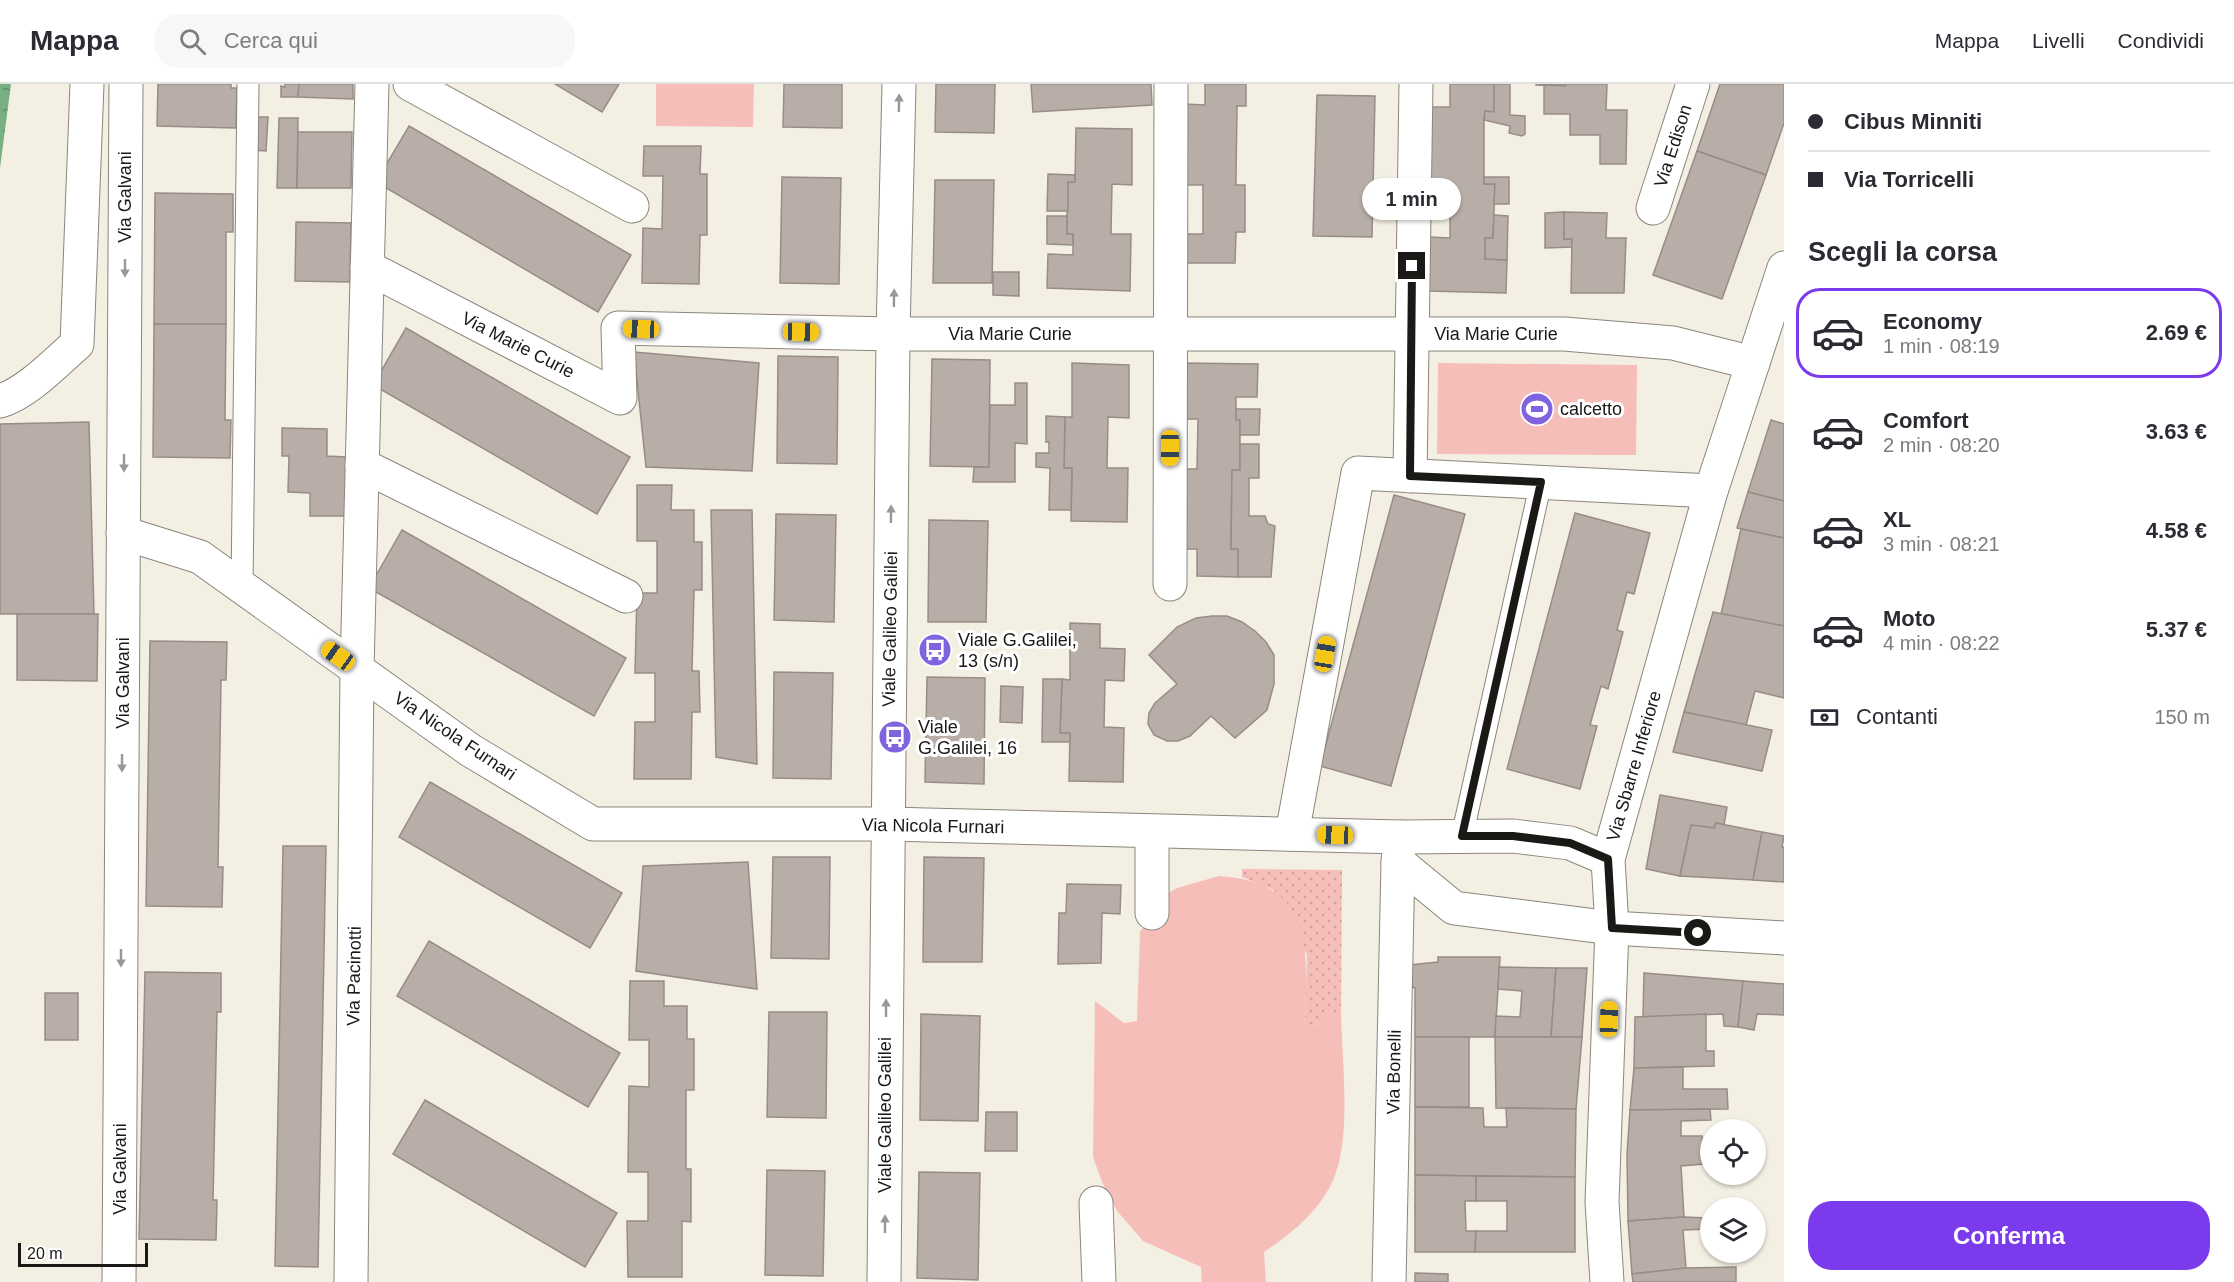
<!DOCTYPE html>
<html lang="it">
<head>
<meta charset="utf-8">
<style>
	:root { --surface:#fff; --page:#f7f7f7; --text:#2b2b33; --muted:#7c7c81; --line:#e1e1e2; --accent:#7c3aed }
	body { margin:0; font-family:Helvetica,sans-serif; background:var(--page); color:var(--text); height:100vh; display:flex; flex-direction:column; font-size:22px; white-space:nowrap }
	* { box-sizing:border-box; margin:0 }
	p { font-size:20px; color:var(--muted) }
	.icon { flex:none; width:33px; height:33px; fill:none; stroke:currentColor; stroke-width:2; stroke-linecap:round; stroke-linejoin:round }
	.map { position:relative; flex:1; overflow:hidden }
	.panel { display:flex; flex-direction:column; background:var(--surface); width:450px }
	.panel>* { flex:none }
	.top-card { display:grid; align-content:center; height:132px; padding:0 24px; background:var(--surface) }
	.tools { position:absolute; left:1700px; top:1035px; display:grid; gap:12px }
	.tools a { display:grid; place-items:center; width:66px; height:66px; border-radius:50%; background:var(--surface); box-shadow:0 2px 4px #0004; font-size:30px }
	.scale { position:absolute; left:18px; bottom:15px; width:130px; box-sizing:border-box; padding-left:6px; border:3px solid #1b1915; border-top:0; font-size:16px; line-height:21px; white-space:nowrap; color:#1b1915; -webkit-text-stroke:4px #fff; paint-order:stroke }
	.end { position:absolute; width:27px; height:27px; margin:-14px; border:8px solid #1b1915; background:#fff; box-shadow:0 0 0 3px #fff }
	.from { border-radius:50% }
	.bubble { position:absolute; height:42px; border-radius:21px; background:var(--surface); box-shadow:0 2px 4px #0004; font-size:20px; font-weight:600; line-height:42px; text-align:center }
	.car { position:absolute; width:18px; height:36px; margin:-18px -9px; border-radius:8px; box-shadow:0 0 4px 2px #0007; background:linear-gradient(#f5c518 24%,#345 0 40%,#f5c518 0 76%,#345 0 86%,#f5c518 0) }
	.top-card b { display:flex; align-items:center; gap:21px; height:57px; font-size:22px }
	.top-card b+b { border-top:2px solid var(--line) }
	.top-card i { width:15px; height:15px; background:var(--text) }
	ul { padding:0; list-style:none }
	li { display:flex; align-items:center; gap:18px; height:90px; margin:0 12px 9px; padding:0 12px; border:3px solid transparent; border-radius:24px }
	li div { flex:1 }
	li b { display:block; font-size:22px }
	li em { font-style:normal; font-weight:600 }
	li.selected { border-color:var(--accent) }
	li>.icon { width:54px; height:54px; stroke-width:1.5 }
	h2 { padding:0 24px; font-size:27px; line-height:72px }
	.pay { display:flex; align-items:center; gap:15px; height:66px; padding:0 24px; font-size:22px }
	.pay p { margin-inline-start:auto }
	.primary-button { display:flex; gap:12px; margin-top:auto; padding:12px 24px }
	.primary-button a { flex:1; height:69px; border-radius:24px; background:var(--accent); color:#fff; font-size:24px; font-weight:600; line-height:69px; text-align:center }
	header { display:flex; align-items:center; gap:36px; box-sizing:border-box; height:84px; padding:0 30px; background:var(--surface); border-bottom:2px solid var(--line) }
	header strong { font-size:28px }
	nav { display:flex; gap:33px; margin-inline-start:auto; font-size:21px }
	.search { width:420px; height:54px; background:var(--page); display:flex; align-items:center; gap:15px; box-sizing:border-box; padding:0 21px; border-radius:24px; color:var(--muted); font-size:22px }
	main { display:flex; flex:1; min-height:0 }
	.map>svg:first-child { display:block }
	.grass { fill:url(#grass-dots) }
	.park { fill:#f6beb9 }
	.water { fill:url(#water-ripples) }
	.building { fill:#b9aea7; stroke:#988d86; stroke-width:1.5 }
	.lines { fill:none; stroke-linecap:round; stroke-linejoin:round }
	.lane-casing { stroke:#8a867b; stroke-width:23 }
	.street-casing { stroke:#8a867b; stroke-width:35 }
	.secondary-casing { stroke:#8a867b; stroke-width:35 }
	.lane { stroke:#fff; stroke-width:21 }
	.street { stroke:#fff; stroke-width:33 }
	.secondary { stroke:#fff; stroke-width:33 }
	.oneway { fill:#989896 }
	.route { stroke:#1b1915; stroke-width:8 }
	.labels { text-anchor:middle; stroke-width:6; stroke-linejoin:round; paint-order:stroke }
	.street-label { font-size:18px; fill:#1b1915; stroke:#fff }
	.poi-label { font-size:18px; fill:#1b1915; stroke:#fff; text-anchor:start }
</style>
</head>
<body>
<header>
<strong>Mappa</strong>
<div class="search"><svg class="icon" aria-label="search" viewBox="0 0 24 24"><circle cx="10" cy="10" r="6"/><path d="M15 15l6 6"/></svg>Cerca qui</div>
<nav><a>Mappa</a><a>Livelli</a><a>Condividi</a></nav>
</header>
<main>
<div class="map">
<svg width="1784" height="1198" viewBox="0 0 1784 1198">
	<defs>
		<pattern id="grass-dots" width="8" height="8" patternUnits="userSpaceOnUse" patternTransform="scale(1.5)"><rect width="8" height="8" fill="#f6beb9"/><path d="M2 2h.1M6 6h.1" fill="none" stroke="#d2a39e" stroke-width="1.8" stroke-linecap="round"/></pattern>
		<pattern id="water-ripples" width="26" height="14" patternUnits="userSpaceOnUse" patternTransform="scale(1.5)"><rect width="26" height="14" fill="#78b081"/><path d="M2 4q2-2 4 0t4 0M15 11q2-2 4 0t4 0" fill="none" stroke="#628e68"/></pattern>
	</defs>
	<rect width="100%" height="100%" fill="#f4efe3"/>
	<!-- grass -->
	<path class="grass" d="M1242 785 1342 786 1341 930H1328L1319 942 1305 940 1307 871 1274 806 1242 793Z"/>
	<!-- park -->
	<g class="park">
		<path d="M656 0H754L753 43 656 42Z"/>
		<path d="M1438 279 1637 281 1636 371 1437 370Z"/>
		<path d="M1219 792C1316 798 1307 865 1305 940L1319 942 1328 930H1341C1342 974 1351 1051 1335 1091 1323 1124 1293 1149 1264 1168L1266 1198H1202L1201 1183 1143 1157 1117 1127 1102 1098 1093 1073 1095 917 1124 939 1137 937 1140 848 1165 811 1177 804Z"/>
	</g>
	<!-- water -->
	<path class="water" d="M0 0H11L0 84Z"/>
	<!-- building -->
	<g class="building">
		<path d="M158 0H231V4H237L236 44 157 42Z"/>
		<path d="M285 0H299L298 13H281V2L285 3Z"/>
		<path d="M299 0H353V15L298 13Z"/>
		<path d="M555 0H619L602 28Z"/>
		<path d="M784 0H842V44L783 43Z"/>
		<path d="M936 0H995L994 49 935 48Z"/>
		<path d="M1031 0H1151L1152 21 1033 28Z"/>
		<path d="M1205 0H1246V22H1237L1236 93V101H1245V148H1236L1235 179H1184V150H1203V101H1184L1185 20 1205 21Z"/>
		<path d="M1450 0H1494V28L1485 27 1484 36V100H1495L1493 154H1485V175L1507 176 1506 209 1429 207 1430 153 1450 154V103H1430L1431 23H1450Z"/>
		<path d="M1494 0H1510V31L1525 32V50L1522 52 1509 49 1510 42 1484 36 1485 27 1494 28Z"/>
		<path d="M1536 0H1566V2L1536 1Z"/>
		<path d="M1566 0H1607L1606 26H1627L1626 80H1600V51H1570V30H1544V1L1566 2Z"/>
		<path d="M1720 0H1784V39L1766 91 1697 67Z"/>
		<path d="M1317 11 1375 12 1372 153 1313 152Z"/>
		<path d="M252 33H268L266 67 251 66Z"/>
		<path d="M279 34H298L297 104H277Z"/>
		<path d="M409 42 631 171 598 228 376 98Z"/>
		<path d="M1076 44 1132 45V101L1112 100 1111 150H1131L1130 207 1047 204 1048 170 1073 171V150H1067V132L1068 98H1075Z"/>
		<path d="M298 48H352L351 104H297Z"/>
		<path d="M644 62H701L700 90H707V151H700L699 200 642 199 643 144 662 145 663 92H643Z"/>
		<path d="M1697 67 1766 91 1722 215 1653 191Z"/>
		<path d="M1048 90 1075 91V98H1068V127H1047Z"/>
		<path d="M782 93 841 94 839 200 780 199Z"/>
		<path d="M1484 93H1509V120H1494L1495 100H1484Z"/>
		<path d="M935 96H994L992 199H933Z"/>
		<path d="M155 109 233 110V148H226V240H154Z"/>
		<path d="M1564 128V155H1572V163L1545 164V129Z"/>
		<path d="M1564 128 1607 129 1606 154H1626L1624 209H1571L1572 155H1564Z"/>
		<path d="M1494 131 1508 132 1507 176 1485 175V154H1493Z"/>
		<path d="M1047 132H1067V150H1073V161L1047 160Z"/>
		<path d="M296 138 351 139 350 198 295 197Z"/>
		<path d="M993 188H1019V212L993 211Z"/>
		<path d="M154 240H226L225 336H231L230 374 153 373Z"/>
		<path d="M406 244 630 373 597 430 373 301Z"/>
		<path d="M634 268 759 279 752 387 646 383Z"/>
		<path d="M778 272 838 273 837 380 777 379Z"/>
		<path d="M932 275 990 276 989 383 930 382Z"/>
		<path d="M1072 279 1129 281V334L1108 333 1107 384H1128L1127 438 1071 437 1072 384H1064L1065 333H1072Z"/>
		<path d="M1182 279 1258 280 1257 313H1236V336H1240V386H1232L1231 465H1238V493L1197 492V465H1178L1180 385H1197L1198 335H1181Z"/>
		<path d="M1015 299H1027V360L1015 359V398H973L974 383H989L990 321H1015Z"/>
		<path d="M1236 325H1260L1259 351H1240V336H1236Z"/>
		<path d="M1046 332 1065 333 1064 384H1072L1071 426H1049L1050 384 1036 383V369H1049V358H1046Z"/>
		<path d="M1771 336 1784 340V417L1748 408Z"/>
		<path d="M89 338 94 530H0V340Z"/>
		<path d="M282 344 327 345V372L347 373 346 432H310V409L288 408 289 372H282Z"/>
		<path d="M1240 360H1259V394H1249V432H1265L1268 440 1275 442 1271 493H1238V465H1231L1232 386H1240Z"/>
		<path d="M637 401H672L671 426H694V458H702V506H694L692 587H699L700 628H692L691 695H634L635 638H655V589H635L637 509H657V457H637Z"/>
		<path d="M1748 408 1784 417V454L1737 444Z"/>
		<path d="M1394 411 1465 430 1391 702 1320 682Z"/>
		<path d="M711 426H752L757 680 716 673Z"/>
		<path d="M1575 429 1650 449 1634 510 1627 508 1617 546 1623 548 1608 605 1601 602 1590 641 1597 642 1580 705 1507 685Z"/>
		<path d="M776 430 836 431 834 538 774 536Z"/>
		<path d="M929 436 988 437 986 538H928Z"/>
		<path d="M1741 445 1784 454V542L1721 530Z"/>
		<path d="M402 446 626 574 594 632 369 504Z"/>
		<path d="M1713 528 1784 542V614L1755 607 1746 641 1684 628Z"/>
		<path d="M17 530H98L97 597 17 596Z"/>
		<path d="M1212 532H1227L1242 538 1255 547 1266 558 1274 571V600L1267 626 1235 654 1211 632 1190 652 1178 657H1167L1154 651 1148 640 1149 629 1155 619 1177 600 1149 571 1177 543 1196 534Z"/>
		<path d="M1070 539 1100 540V564L1125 565 1124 597 1105 596 1104 643 1124 644 1123 698 1069 697 1070 649H1060L1062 595 1070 596Z"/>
		<path d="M150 557 227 558 226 596H221L218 783H223L222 823 146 822Z"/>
		<path d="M774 588 833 589 831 695 773 694Z"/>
		<path d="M927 593 985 594 984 700 925 698Z"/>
		<path d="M1043 595H1062L1060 649H1070V658H1042Z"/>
		<path d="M1001 602 1023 603 1022 639 1000 638Z"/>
		<path d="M1684 628 1772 646 1762 687 1673 668Z"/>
		<path d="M430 698 622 809 590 864 399 753Z"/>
		<path d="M1660 711 1727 723 1724 741 1716 739 1714 744 1691 741 1680 792 1646 785Z"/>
		<path d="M1716 739 1762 748 1753 796 1680 792 1691 741 1714 744Z"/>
		<path d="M1762 748 1784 752 1782 763H1784V798L1753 796Z"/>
		<path d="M283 762H326L318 1183 275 1182Z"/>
		<path d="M773 773H830L829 875 771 874Z"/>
		<path d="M924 773 984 774 982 878H923Z"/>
		<path d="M748 778 757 905 636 887 643 782Z"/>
		<path d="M1067 800 1121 801 1120 830 1102 829 1101 879 1058 880 1059 829H1066Z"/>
		<path d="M429 857 620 969 588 1023 397 912Z"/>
		<path d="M1438 873H1500L1495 953H1415V904L1410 902 1409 881 1438 878Z"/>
		<path d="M1499 883 1556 884 1551 953H1495L1496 932 1520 933 1522 907 1498 905Z"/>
		<path d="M1556 884H1587L1582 953H1551Z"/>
		<path d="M145 888 221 889V928H217L213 1116H217L216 1156 139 1155Z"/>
		<path d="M1644 889 1743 897 1738 943 1724 942 1723 930 1643 933Z"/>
		<path d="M630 897H664V922H687V955H694V1006H686V1085H691V1138L682 1137V1193H628L627 1137H648V1088H628L629 1002 649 1003V956H629Z"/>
		<path d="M1743 897 1784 900V931L1757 930 1754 946 1738 943Z"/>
		<rect x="45" y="909" width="33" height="47"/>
		<path d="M769 928H827L826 1034 767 1033Z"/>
		<path d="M921 930 980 932 978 1037 920 1036Z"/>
		<path d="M1706 930V967H1714V982L1634 984 1635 933Z"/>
		<rect x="1415" y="953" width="54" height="70"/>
		<path d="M1495 953H1582L1576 1025 1496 1024Z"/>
		<path d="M1683 983V1005H1727L1728 1025 1630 1026 1634 984Z"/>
		<path d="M425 1016 617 1129 585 1183 393 1070Z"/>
		<path d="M1415 1023 1483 1024 1484 1043H1507L1506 1024 1576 1025 1575 1093 1415 1091Z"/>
		<path d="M1710 1025 1711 1036 1681 1037V1052H1702L1704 1080 1681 1082 1684 1133 1628 1137 1627 1070 1630 1026Z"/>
		<path d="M986 1028H1017V1067H985Z"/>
		<path d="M767 1086 825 1087 823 1192 765 1191Z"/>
		<path d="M919 1088 980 1089 978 1196 917 1194Z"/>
		<path d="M1415 1091 1476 1092V1117H1465L1466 1147H1476L1475 1168H1415Z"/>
		<path d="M1476 1092 1575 1093V1168H1475L1476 1147H1507V1117H1476Z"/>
		<path d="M1684 1133 1708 1134 1709 1145 1683 1146 1686 1184 1632 1190 1628 1137Z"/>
		<path d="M1736 1183V1198H1633L1632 1190 1686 1184Z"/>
		<path d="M1415 1189 1448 1190V1198H1415Z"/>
	</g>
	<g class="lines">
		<!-- lane casing -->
		<g class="lane-casing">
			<g id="lane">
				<path d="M242 504 248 0"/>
				<path d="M1462 752 1541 398"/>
			</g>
		</g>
		<!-- street casing -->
		<g class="street-casing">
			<g id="street">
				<path d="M410 0 632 122"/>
				<path d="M1653 124 1693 0"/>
				<path d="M367 183 620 314 618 244 893 250H1564L1673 259 1753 279"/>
				<path d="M0 317C27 309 56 278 77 260L87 0"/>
				<path d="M362 381 626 512"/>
				<path d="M1410 392 1416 0"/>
				<path d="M123 449 200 473 470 666 593 740H887L1400 753 1398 778 1454 824 1612 844 1784 854"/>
				<path d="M1170 500 1171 0"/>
				<path d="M1292 750 1358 389 1711 407"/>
				<path d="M1400 753 1513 752 1570 759 1608 775"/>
				<path d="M1152 829V748"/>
				<path d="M1096 1119 1099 1198"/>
				<path d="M351 1198 357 585 372 0"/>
				<path d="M1389 1198 1398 778"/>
				<path d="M1607 1198 1602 1118 1612 844 1608 775 1711 407 1784 184"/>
			</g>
		</g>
		<!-- secondary casing -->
		<g class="secondary-casing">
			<g id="secondary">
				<path d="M119 1198 126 0"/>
				<path d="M884 1198 893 250 899 0"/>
			</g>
		</g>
		<!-- lane -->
		<use href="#lane" class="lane"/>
		<!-- street -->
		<use href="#street" class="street"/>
		<!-- secondary -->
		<use href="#secondary" class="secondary"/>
	</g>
	<!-- one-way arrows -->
	<defs><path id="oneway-solid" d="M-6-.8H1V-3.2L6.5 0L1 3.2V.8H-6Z" transform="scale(1.5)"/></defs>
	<g class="oneway">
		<use href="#oneway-solid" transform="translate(899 19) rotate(-89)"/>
		<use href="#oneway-solid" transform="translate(125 184) rotate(90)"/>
		<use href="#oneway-solid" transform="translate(894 214) rotate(-89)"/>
		<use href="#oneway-solid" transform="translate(124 379) rotate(90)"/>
		<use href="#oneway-solid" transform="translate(891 430) rotate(-89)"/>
		<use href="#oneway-solid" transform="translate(122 679) rotate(90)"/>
		<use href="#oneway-solid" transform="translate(121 874) rotate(90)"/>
		<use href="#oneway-solid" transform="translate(886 924) rotate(-90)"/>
		<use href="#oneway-solid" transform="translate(885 1140) rotate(-90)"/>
	</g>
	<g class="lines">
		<!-- route -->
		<path class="route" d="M1412 182 1410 392 1541 398 1462 752H1513L1570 759 1608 775 1612 844 1698 849"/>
	</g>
	<!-- icons -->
	<defs>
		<g id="stadium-disc" transform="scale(1.725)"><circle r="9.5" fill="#8063de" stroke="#fff"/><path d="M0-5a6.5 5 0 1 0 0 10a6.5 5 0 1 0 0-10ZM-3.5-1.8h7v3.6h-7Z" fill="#fff"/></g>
		<g id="bus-disc" transform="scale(1.725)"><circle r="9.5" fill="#8063de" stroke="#fff"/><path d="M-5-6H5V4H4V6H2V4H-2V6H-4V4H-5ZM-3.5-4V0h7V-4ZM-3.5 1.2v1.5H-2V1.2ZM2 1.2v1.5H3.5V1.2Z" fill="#fff"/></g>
	</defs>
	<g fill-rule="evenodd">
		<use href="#stadium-disc" x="1537" y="325"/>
		<use href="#bus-disc" x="935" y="566"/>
		<use href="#bus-disc" x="895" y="653"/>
	</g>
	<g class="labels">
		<!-- street labels -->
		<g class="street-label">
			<text transform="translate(1673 62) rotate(-72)" y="6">Via Edison</text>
			<text transform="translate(125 113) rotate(-90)" y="6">Via Galvani</text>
			<text x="1010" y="256">Via Marie Curie</text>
			<text x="1496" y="256">Via Marie Curie</text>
			<text transform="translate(518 261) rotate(27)" y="6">Via Marie Curie</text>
			<text transform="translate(890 545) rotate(-89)" y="6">Viale Galileo Galilei</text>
			<text transform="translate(123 599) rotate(-90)" y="6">Via Galvani</text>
			<text transform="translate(455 652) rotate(34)" y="6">Via Nicola Furnari</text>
			<text transform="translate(1634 682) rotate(-74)" y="6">Via Sbarre Inferiore</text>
			<text transform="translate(933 742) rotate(1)" y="6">Via Nicola Furnari</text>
			<text transform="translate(354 892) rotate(-89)" y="6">Via Pacinotti</text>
			<text transform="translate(1394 988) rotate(-89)" y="6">Via Bonelli</text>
			<text transform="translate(885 1031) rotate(-90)" y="6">Viale Galileo Galilei</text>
			<text transform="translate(120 1085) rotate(-90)" y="6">Via Galvani</text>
		</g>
		<!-- poi labels -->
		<g class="poi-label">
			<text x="1560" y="331">calcetto</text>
			<text x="958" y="562">Viale G.Galilei,<tspan x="958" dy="21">13 (s/n)</tspan></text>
			<text x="918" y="649">Viale<tspan x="918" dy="21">G.Galilei, 16</tspan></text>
		</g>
	</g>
</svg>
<div class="tools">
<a><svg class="icon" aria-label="locate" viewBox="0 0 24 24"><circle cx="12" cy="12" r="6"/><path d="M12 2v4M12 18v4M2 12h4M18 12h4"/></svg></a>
<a><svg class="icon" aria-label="layers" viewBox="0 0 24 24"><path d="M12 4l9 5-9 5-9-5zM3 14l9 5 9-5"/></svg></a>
</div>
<div class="scale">20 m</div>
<i class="end from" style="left:1698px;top:849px"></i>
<i class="end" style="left:1412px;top:182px"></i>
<div class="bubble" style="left:1362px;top:94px;width:99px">1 min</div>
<i class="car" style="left:641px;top:245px;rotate:272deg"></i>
<i class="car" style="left:801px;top:248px;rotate:91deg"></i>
<i class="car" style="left:1170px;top:364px;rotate:180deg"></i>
<i class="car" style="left:1325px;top:570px;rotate:10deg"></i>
<i class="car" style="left:338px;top:572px;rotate:305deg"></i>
<i class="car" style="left:1335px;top:751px;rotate:272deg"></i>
<i class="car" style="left:1609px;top:935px;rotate:2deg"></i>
</div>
<section class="panel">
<div class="top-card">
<b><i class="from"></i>Cibus Minniti</b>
<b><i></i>Via Torricelli</b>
</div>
<h2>Scegli la corsa</h2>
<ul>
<li class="selected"><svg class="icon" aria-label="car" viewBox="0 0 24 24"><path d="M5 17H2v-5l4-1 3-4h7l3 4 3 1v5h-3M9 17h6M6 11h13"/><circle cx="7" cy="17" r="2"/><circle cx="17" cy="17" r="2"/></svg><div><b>Economy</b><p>1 min · 08:19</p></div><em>2.69 €</em></li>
<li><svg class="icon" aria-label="car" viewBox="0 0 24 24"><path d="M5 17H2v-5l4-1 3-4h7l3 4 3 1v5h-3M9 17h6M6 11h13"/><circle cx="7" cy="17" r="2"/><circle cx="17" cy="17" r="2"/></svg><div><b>Comfort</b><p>2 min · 08:20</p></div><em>3.63 €</em></li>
<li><svg class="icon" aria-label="car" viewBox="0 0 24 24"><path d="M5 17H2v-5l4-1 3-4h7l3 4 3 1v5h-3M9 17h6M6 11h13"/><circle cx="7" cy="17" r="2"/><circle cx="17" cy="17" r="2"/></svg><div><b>XL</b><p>3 min · 08:21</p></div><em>4.58 €</em></li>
<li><svg class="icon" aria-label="car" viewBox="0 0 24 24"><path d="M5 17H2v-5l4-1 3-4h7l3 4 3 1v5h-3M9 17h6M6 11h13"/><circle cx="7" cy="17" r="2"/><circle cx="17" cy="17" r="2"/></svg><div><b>Moto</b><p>4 min · 08:22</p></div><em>5.37 €</em></li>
</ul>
<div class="pay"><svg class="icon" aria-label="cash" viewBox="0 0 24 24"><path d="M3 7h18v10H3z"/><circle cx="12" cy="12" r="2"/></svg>Contanti<p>150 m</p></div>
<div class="primary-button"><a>Conferma</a></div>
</section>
</main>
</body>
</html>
